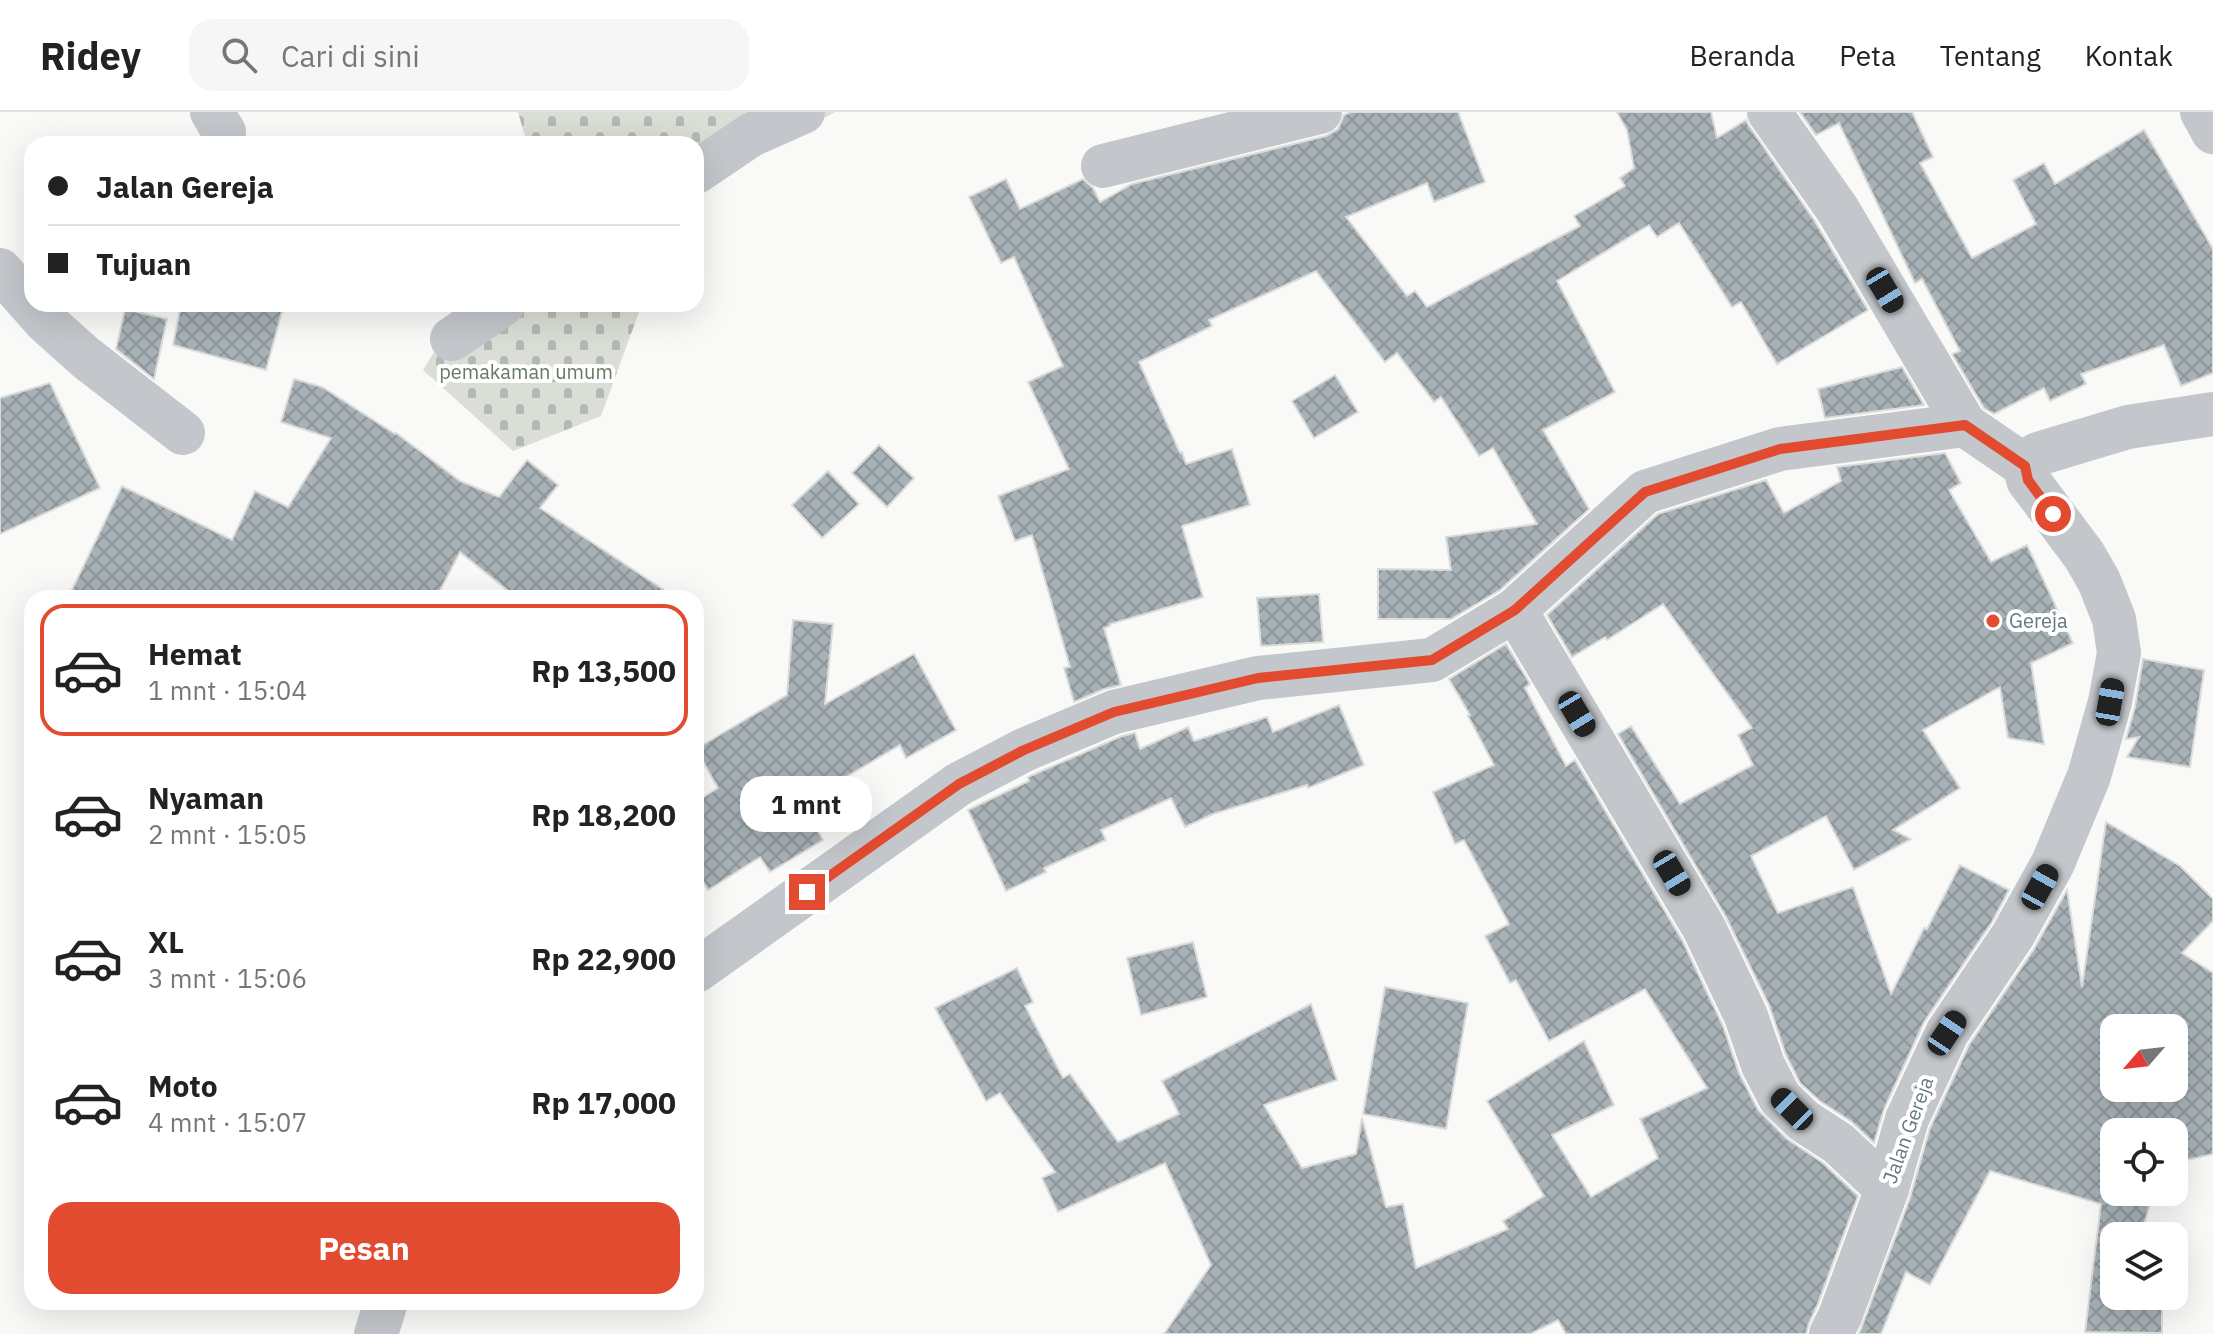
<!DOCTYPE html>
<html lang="id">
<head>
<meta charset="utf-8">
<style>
	:root { --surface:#fff; --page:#f6f6f6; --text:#222; --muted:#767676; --line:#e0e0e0; --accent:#e24b2f }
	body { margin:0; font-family:"IBM Plex Sans",sans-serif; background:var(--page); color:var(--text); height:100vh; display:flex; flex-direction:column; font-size:30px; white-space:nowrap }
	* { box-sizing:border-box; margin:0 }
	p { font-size:26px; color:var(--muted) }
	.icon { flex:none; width:44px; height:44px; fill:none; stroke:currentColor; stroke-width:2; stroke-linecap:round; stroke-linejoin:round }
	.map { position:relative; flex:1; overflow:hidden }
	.side { position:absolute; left:24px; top:478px; width:680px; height:720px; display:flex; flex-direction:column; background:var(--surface); border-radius:24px; box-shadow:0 8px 32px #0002 }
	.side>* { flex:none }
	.top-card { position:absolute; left:24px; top:24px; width:680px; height:176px; border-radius:24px; box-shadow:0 8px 32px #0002; display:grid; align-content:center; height:176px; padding:0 24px; background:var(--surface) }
	.needle { width:52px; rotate:242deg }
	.tools { position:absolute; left:2100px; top:902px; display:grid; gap:16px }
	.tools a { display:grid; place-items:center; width:88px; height:88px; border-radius:16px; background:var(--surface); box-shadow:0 8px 32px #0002; font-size:40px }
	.end { position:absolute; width:36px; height:36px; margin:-18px; border:10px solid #e24b2f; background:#fff; box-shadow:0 0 0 4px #fff }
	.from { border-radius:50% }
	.bubble { position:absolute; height:56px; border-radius:24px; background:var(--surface); box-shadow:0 8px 32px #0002; font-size:26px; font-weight:700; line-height:56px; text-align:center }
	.car { position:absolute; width:24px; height:48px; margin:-24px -12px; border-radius:10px; box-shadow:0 0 6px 2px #0007; background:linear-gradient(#222 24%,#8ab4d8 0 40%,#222 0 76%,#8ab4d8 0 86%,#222 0) }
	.top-card b { display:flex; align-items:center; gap:28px; height:76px; font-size:30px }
	.top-card b+b { border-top:2px solid var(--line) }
	.top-card i { width:20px; height:20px; background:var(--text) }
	ul { padding:14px 0 0; list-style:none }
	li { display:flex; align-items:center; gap:24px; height:132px; margin:0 16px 12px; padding:0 8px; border:4px solid transparent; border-radius:24px }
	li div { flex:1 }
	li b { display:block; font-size:30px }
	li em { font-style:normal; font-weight:700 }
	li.active { border-color:var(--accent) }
	li>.icon { width:72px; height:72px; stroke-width:1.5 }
	.action { display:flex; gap:16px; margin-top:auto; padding:16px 24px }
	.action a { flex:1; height:92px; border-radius:24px; background:var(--accent); color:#fff; font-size:32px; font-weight:700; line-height:92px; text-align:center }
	header { display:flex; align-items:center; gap:48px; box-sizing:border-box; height:112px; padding:0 40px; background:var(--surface); border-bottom:2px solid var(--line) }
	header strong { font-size:38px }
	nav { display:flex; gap:44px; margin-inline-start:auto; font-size:28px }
	.search { width:560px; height:72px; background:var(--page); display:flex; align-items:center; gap:20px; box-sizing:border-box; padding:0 28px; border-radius:24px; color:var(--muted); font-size:30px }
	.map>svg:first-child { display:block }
	.cemetery { fill:url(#cemetery-stones) }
	.building { fill:url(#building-cross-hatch); stroke:#dbdbd9; stroke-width:2; fill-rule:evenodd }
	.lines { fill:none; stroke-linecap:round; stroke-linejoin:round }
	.minor { stroke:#c3c7cb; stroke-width:44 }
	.route { stroke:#e24b2f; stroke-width:10 }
	.poi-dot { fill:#e24b2f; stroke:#fff; stroke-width:3 }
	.labels { text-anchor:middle; stroke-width:8; stroke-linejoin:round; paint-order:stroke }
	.park-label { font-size:20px; fill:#697a64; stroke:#fff }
	.poi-label { font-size:20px; fill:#657782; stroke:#fff; text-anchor:start }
	.street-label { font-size:20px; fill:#657782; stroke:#fff }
</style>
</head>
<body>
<header>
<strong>Ridey</strong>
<div class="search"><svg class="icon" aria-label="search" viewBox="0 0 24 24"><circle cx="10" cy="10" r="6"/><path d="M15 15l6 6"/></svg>Cari di sini</div>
<nav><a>Beranda</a><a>Peta</a><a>Tentang</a><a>Kontak</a></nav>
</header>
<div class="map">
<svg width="2213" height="1222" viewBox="0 0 2213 1222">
	<defs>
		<pattern id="cemetery-stones" width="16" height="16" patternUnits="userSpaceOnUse" patternTransform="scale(2)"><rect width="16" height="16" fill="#daded6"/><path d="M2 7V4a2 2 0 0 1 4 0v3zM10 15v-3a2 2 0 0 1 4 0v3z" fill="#b4b9b3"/></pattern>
		<pattern id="building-cross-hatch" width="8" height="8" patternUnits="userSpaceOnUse" patternTransform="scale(2)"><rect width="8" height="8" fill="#a7b1b6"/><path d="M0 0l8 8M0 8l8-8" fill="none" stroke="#8c9599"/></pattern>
	</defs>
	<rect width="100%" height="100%" fill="#f9f9f7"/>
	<!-- cemetery -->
	<g class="cemetery">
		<path d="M518 0H835L696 74V32H527Z"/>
		<path d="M464 192H642L601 304 513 339 423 258Z"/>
	</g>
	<!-- building -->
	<g class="building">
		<path d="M1351 0H1458L1485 70 1434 90 1427 71 1346 105 1407 184 1415 179 1427 195 1580 114 1574 104 1625 74 1620 66 1634 56 1627 18 1617 0H1711L1717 26 1746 8 1749 14 1814 108 1868 198 1777 252 1741 190 1732 195 1679 111 1657 125 1649 113 1557 169 1615 280 1543 318 1589 397 1500 478 1451 507H1378V457L1451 458 1446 425 1537 412 1493 336 1479 344 1441 285 1434 290 1397 241 1385 250 1316 159 1209 208 1212 214 1139 250 1180 341 1182 340 1186 352 1232 337 1250 393 1182 414 1203 485 1110 512V514L1104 516 1121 573 1104 577 1074 590 1064 556 1070 555 1032 423 1015 429 998 384 1069 357 1028 270 1063 254 1014 145 1001 151 969 85 1006 67 1020 97 1083 67 1093 76 1100 90 1132 72 1326 24 1338 17 1344 3Z"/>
		<path d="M1800 0H1912L1933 45 1920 51 1972 146 2036 112 2013 68 2044 51 2055 72 2144 18 2213 137V261L2181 274 2164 233 2081 262 2086 272 2050 289 2044 276 1994 302 1984 296 1952 242 1960 239 1922 167 1915 171 1839 11 1816 23Z"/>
		<path d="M181 192H284L266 258 173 233Z"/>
		<path d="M125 197 167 207 154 267 116 237Z"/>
		<path d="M1902 255 1924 293 1825 306 1818 277Z"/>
		<path d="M1335 263 1358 300 1314 326 1292 289Z"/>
		<path d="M294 267 322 275 395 322 396 321 460 369 499 385 527 348 558 373 540 396 676 486H517L460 440 436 486H68L122 374 232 428 255 379 288 395 331 326 281 310Z"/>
		<path d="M50 271 100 376 0 422V286Z"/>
		<path d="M879 333 914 366 887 395 852 361Z"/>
		<path d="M1945 341 1961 371 1949 378 1991 450 2027 433 2073 531 2031 551 2044 632 2008 626 2000 575 1923 618 1960 676 1893 718 1911 727 1854 758 1826 704 1751 744 1778 801 1853 775 1891 882 1924 816 1927 817 1960 753 2009 778 1992 810 1924 910 1884 997 1874 1031 1852 1010 1820 989 1800 971 1786 943 1769 893 1726 805 1618 622 1631 614 1680 692 1753 653 1738 623 1752 616 1663 492 1607 528 1605 525 1572 545 1547 503 1658 402 1766 368 1784 401 1841 369 1837 355Z"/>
		<path d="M828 359 859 392 822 426 792 393Z"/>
		<path d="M1319 482 1323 530 1261 534 1257 486Z"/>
		<path d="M793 508 833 512 825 592 914 542 956 618 906 646 900 633 802 691 823 728 770 760 760 745 708 778 696 758V690L718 676 696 637 787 583Z"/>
		<path d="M1506 532 1530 572 1525 576 1566 654 1575 648 1682 828 1723 914 1739 961 1758 998 1787 1027 1823 1051 1858 1084 1817 1194 1809 1211 1806 1222H1566L1558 1208 1530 1222H1164L1211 1153 1165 1051 1058 1100 1042 1066 1055 1060 1000 981 986 989 935 896 1017 856 1033 890 1025 894 1063 966 1070 962 1118 1030 1179 1002 1162 969 1311 892 1337 968 1264 993 1302 1056 1356 1042 1362 1006 1386 1095 1403 1092 1416 1156 1508 1117 1503 1109 1544 1084 1487 989 1584 929 1614 993 1552 1023 1591 1085 1658 1046 1640 1007 1707 976 1645 877 1549 929 1516 868 1510 871 1485 824 1509 812 1464 728 1455 732 1433 680 1494 653 1468 604 1470 603 1449 567Z"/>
		<path d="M2143 547 2204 558 2190 655 2127 645 2139 625 2126 627 2135 595Z"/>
		<path d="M1339 593 1364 653 1308 676 1307 673 1213 702 1185 715 1171 686 1101 718 1106 728 1044 756 1046 760 1006 779 968 698 1029 669 1028 665 1122 624 1135 621 1140 637 1188 615 1194 629 1267 605 1273 620Z"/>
		<path d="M2106 710 2180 754 2213 787V809L2182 841 2213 861V1042L2174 1051V1020H2114V1080H2153L2143 1117 2161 1119V1124H2114V1184H2162V1221L2085 1220 2101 1092 1990 1059 1930 1173 1906 1160 1881 1222H1859L1910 1086 1930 1016 1969 933 2034 837 2067 778 2082 875ZM2114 916H2174V976H2114Z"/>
		<path d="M1193 830 1207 885 1141 903 1127 846Z"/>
		<path d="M1385 875 1468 891 1446 1017 1363 1002Z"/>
	</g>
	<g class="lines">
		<!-- minor -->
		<g class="minor">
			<path d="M212 0 224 20"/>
			<path d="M1769 0 1838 98 1965 313 2025 354"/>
			<path d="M2202 0 2213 20"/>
			<path d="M1103 54 1320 0"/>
			<path d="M696 60 751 23 803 0"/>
			<path d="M0 158 46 210 85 245 183 321"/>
			<path d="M452 227 503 192"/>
			<path d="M1515 498 1704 816 1746 904 1763 953 1780 986 1804 1009 1838 1031 1887 1077"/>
			<path d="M696 859 959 672 1024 638 1114 600 1258 566 1432 548 1515 498 1645 380 1780 337 1965 313"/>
			<path d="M376 1222 386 1190"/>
			<path d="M1831 1222 1840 1204 1887 1077 1907 1007 1947 921 2013 823 2053 751 2089 664 2110 590 2119 541 2114 507 2099 469 2084 443 2028 368 2025 354 2029 347 2038 342 2128 315 2213 302"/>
		</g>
	</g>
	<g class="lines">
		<!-- route -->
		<path class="route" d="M807 780 959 672 1024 638 1114 600 1258 566 1432 548 1515 498 1645 380 1780 337 1965 313 2025 354 2028 368 2053 402"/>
	</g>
	<!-- markers -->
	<circle class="poi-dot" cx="1993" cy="509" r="8"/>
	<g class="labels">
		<!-- park labels -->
		<g class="park-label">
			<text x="526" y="267">pemakaman umum</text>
		</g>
		<!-- poi labels -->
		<g class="poi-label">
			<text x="2009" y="516">Gereja</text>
		</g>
		<!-- street labels -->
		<g class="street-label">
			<text transform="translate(1908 1018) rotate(-70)" y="7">Jalan Gereja</text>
		</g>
	</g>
</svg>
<div class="tools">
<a><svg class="needle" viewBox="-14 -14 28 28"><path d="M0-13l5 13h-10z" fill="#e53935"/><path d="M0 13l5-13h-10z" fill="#767676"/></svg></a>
<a><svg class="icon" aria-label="locate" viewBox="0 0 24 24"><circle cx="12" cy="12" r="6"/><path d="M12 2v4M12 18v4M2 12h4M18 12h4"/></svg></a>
<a><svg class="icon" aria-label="layers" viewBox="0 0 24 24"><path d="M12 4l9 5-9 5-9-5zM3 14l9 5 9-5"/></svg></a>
</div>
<i class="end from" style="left:2053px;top:402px"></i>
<i class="end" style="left:807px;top:780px"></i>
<div class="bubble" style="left:740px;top:664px;width:132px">1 mnt</div>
<i class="car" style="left:1885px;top:178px;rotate:149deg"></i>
<i class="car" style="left:2110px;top:590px;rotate:10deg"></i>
<i class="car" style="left:1577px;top:602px;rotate:149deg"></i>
<i class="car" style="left:1672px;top:761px;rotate:149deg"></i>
<i class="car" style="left:2040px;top:775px;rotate:29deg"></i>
<i class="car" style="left:1947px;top:921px;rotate:34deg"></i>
<i class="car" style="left:1792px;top:997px;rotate:315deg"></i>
<div class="top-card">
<b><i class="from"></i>Jalan Gereja</b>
<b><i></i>Tujuan</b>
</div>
<section class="side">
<ul>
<li class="active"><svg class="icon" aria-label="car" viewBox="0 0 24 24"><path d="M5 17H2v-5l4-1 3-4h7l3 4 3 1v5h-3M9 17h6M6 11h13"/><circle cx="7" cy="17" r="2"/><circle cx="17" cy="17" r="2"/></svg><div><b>Hemat</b><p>1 mnt · 15:04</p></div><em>Rp 13,500</em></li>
<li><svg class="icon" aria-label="car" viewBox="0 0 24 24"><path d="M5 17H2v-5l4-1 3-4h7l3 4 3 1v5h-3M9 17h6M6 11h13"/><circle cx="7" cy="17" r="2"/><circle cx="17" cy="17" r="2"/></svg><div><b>Nyaman</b><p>2 mnt · 15:05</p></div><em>Rp 18,200</em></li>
<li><svg class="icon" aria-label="car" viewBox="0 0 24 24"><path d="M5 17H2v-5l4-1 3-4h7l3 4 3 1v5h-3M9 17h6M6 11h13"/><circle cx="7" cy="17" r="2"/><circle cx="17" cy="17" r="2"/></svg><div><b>XL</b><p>3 mnt · 15:06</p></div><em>Rp 22,900</em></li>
<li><svg class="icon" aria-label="car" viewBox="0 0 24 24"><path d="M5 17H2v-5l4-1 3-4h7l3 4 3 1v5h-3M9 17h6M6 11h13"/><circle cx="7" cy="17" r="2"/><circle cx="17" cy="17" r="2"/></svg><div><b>Moto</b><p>4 mnt · 15:07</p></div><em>Rp 17,000</em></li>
</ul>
<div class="action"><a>Pesan</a></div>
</section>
</div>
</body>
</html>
